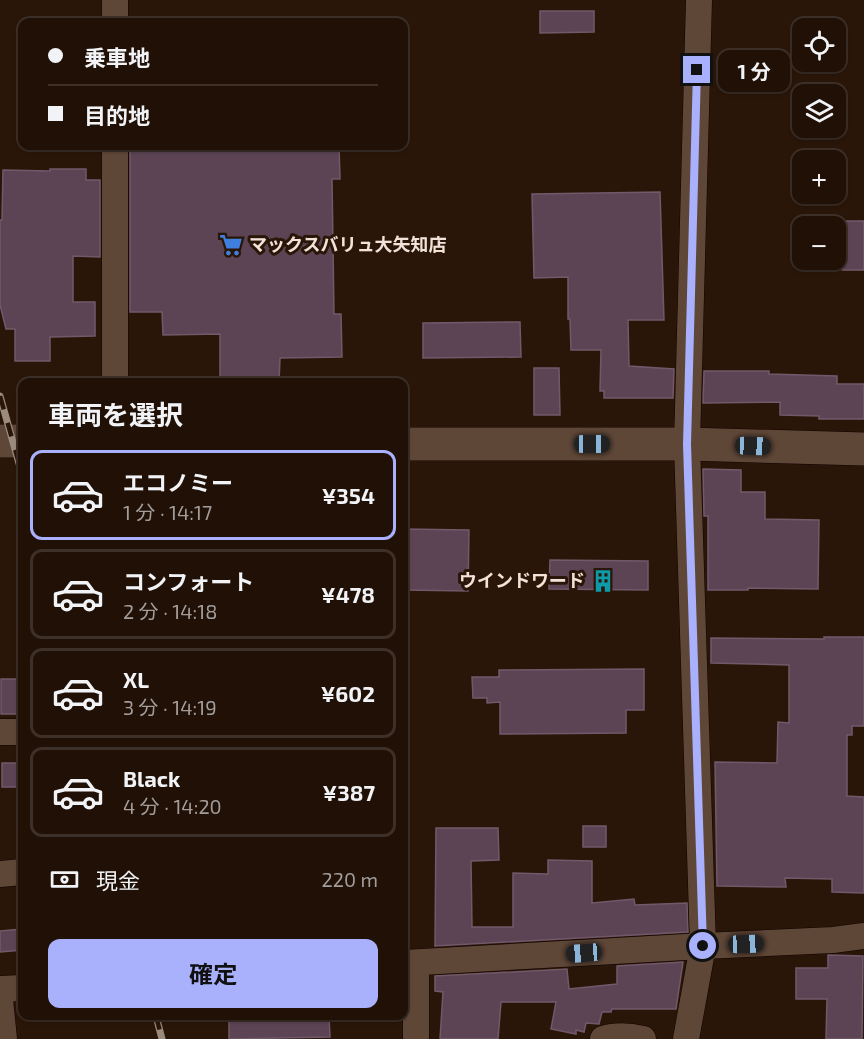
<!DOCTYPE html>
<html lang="ja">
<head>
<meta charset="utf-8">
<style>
	:root { --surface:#201006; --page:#281910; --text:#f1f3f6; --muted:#a29d9b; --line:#3d3028; --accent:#a9b0fc }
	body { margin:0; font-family:"Exo 2","Noto Sans JP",sans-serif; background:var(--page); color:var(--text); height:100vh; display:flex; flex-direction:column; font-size:22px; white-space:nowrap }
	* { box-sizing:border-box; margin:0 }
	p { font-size:20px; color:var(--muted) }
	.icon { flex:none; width:33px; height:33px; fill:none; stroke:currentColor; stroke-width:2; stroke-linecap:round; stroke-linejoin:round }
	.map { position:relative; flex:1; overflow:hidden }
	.side { position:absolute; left:18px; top:378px; width:390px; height:642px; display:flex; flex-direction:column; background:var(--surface); border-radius:12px; box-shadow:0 2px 4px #0004,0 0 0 2px var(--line) }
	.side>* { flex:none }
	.top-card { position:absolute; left:18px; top:18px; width:390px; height:132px; border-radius:12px; box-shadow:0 2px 4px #0004,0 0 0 2px var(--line); display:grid; align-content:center; height:132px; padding:0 30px; background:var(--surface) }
	.controls { position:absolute; left:792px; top:18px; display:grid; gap:12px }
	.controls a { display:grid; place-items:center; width:54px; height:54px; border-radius:12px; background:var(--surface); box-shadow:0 2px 4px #0004,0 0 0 2px var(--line); font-size:30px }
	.end { position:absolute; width:27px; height:27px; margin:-14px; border:8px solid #a9b0fc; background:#111; box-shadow:0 0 0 3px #111 }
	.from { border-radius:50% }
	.bubble { position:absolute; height:42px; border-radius:12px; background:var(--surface); box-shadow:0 2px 4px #0004,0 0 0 2px var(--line); font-size:20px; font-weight:700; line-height:42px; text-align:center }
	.car { position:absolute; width:18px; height:36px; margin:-18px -9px; border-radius:8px; box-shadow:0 0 4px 2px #0007; background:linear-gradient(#222 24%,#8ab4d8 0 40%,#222 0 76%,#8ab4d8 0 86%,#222 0) }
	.top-card b { display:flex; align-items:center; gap:21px; height:57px; font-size:22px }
	.top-card b+b { border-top:2px solid var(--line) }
	.top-card i { width:15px; height:15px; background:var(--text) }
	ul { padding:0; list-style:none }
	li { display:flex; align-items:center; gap:18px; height:90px; margin:0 12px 9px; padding:0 18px; border:3px solid var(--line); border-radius:12px }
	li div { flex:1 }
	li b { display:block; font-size:22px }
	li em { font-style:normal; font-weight:700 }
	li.active { border-color:var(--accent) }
	li>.icon { width:54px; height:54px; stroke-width:1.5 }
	h2 { padding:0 30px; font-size:27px; line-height:72px }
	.pay { display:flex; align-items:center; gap:15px; height:66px; padding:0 30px; font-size:22px }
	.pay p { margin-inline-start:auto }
	.action { display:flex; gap:12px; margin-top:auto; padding:12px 30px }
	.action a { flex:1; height:69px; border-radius:12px; background:var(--accent); color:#111; font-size:24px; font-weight:700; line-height:69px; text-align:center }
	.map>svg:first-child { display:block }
	.building { fill:#5c4454; stroke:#72596a; stroke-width:1.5 }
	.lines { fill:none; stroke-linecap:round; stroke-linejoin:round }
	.street-casing { stroke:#110200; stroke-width:27 }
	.secondary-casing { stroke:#110200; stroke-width:34 }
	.street { stroke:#5f4738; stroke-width:26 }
	.secondary { stroke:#5f4738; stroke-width:33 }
	.rail-casing { stroke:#9b8a7e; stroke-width:7 }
	.rail { stroke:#2a1608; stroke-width:4.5; stroke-dasharray:14; stroke-linecap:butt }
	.route { stroke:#a9b0fc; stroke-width:8 }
	.labels { text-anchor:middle; stroke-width:6; stroke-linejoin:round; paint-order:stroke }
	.poi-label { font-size:18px; font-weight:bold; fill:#f1e3d9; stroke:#2a1608; text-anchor:start }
</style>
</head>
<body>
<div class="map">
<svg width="864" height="1039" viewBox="0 0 864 1039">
	<rect width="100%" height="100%" fill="#2a1608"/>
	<!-- building -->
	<g class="building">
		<path d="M540 11H594V32L540 33Z"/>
		<path d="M130 146H339L340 179H332L334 314H341L342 357 280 358 279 382H220V334L163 335 162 312H130Z"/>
		<path d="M50 169H86V180H100V257L73 256V302H95V336L50 337V361H15V329H6L0 305V220H2L3 170 50 171Z"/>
		<path d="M660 192 664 320H628L629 366 674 369 673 398H604V391H600L601 350H571L570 319H568V277L534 278 532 194Z"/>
		<path d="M836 221H864V270H842L843 243H836Z"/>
		<path d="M520 322 521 357 423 358V323Z"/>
		<path d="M534 368H559L560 415H534Z"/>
		<path d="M704 371H769V374L837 376V384H864V419H819V416L780 415V402L703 403Z"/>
		<path d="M703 469 741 470V492H765V519L819 520 818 589 748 588V590H708V516H704Z"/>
		<path d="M404 529 469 530 468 591 404 590Z"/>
		<path d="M550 560 648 561V590L549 589Z"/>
		<path d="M824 637H864V726H852V735H847V796L864 797V893L832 892V879L785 878 786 887 717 886 715 762 777 763 778 722 789 723V665L711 663V638L824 639Z"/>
		<path d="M644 669V710H626V733L500 734V702L487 703V698H473L472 677H499V670Z"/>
		<rect x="1" y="679" width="21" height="35"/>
		<rect x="2" y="763" width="20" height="24"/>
		<rect x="583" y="826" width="23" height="21"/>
		<path d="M436 828H498L499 860 471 861 472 927H513V873L548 874V860L592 861V903L634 899 635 905 687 903 688 932 435 946Z"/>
		<path d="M22 929V950L0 952V931Z"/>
		<path d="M828 955 863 956 862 1039H826L827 999H796V968H828Z"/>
		<path d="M683 962 676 1009H612L611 1012H602L599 1024 586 1023 584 1032 576 1030V1034L551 1029 556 1002H501L498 1039H440L443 992 435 991V976L567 969 569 989 617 984V966Z"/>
		<path d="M229 1016H329L330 1037 229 1039Z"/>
	</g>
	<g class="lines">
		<!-- street casing -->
		<g class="street-casing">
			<g id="street">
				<path d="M115 22V0"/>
				<path d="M115 382V146"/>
				<path d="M0 732H22"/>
				<path d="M0 874 22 872"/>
				<path d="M404 963 703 946 833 940 864 936"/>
				<path d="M416 963V1039"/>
				<path d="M0 989 22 988"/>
				<path d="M0 999 4 1039"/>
				<path d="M603 1039C616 1035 630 1036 643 1039"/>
				<path d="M686 1039 703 946 687 444 699 0"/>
			</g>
		</g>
		<!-- secondary casing -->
		<g class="secondary-casing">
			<g id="secondary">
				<path d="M0 441H22"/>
				<path d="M404 444H687L864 449"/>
			</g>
		</g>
		<!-- street -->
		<use href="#street" class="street"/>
		<!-- secondary -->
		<use href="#secondary" class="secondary"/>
		<!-- rail casing -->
		<g class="rail-casing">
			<g id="rail">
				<path d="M0 396 22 474"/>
				<path d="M156 1016 162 1039"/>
			</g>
		</g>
		<!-- rail -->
		<use href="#rail" class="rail"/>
	</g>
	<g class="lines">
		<!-- route -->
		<path class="route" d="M697 70 687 444 703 946"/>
	</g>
	<!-- icons -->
	<defs>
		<g id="supermarket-bare" transform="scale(1.8)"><path d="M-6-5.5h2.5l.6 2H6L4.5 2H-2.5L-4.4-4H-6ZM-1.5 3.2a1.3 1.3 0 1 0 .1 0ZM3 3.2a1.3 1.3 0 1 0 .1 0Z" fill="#3f7fe0" stroke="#2a1608" stroke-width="2.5" paint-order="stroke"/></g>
		<g id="building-bare" transform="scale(1.8)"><path d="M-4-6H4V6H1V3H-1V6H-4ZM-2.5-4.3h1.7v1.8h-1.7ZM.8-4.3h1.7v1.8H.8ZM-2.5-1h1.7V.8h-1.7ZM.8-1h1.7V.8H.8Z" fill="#0f9aa8" stroke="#2a1608" stroke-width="2.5" paint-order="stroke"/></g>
	</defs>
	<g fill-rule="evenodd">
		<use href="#supermarket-bare" x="231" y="245"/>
		<use href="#building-bare" x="603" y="581"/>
	</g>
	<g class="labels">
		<!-- poi labels -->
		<g class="poi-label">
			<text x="249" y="251">マックスバリュ大矢知店</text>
			<text x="585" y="587" text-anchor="end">ウインドワード</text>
		</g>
	</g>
</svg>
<div class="controls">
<a><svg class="icon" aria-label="locate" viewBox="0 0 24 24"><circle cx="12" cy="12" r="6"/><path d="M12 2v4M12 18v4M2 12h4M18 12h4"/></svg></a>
<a><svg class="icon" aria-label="layers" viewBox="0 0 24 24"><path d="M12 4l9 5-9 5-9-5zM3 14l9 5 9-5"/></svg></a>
<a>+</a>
<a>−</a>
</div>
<i class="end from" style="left:703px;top:946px"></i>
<i class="end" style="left:697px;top:70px"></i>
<div class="bubble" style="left:718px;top:50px;width:72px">1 分</div>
<i class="car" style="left:592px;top:444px;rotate:90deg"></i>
<i class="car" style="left:753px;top:446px;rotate:92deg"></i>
<i class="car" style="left:746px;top:944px;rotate:88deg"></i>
<i class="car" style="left:584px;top:953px;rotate:266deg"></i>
<div class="top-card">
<b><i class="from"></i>乗車地</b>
<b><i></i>目的地</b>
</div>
<section class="side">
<h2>車両を選択</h2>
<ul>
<li class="active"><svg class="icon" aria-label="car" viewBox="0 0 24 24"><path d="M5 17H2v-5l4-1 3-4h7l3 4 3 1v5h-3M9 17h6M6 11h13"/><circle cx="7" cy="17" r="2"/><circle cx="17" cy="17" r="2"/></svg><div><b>エコノミー</b><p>1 分 · 14:17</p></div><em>¥354</em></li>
<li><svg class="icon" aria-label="car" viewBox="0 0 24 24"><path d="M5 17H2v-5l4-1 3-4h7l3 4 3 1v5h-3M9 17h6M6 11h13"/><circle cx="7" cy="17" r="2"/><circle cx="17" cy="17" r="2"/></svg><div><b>コンフォート</b><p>2 分 · 14:18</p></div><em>¥478</em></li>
<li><svg class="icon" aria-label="car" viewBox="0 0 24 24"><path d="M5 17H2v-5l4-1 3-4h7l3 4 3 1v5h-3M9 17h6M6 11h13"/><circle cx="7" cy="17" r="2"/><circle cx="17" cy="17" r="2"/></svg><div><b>XL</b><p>3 分 · 14:19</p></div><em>¥602</em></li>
<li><svg class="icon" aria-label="car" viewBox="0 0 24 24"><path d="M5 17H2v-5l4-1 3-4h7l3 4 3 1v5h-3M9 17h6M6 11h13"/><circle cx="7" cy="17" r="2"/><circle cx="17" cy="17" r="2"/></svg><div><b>Black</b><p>4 分 · 14:20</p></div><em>¥387</em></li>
</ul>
<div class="pay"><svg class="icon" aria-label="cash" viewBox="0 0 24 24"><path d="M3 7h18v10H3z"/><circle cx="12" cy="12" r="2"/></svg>現金<p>220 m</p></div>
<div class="action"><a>確定</a></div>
</section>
</div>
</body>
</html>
